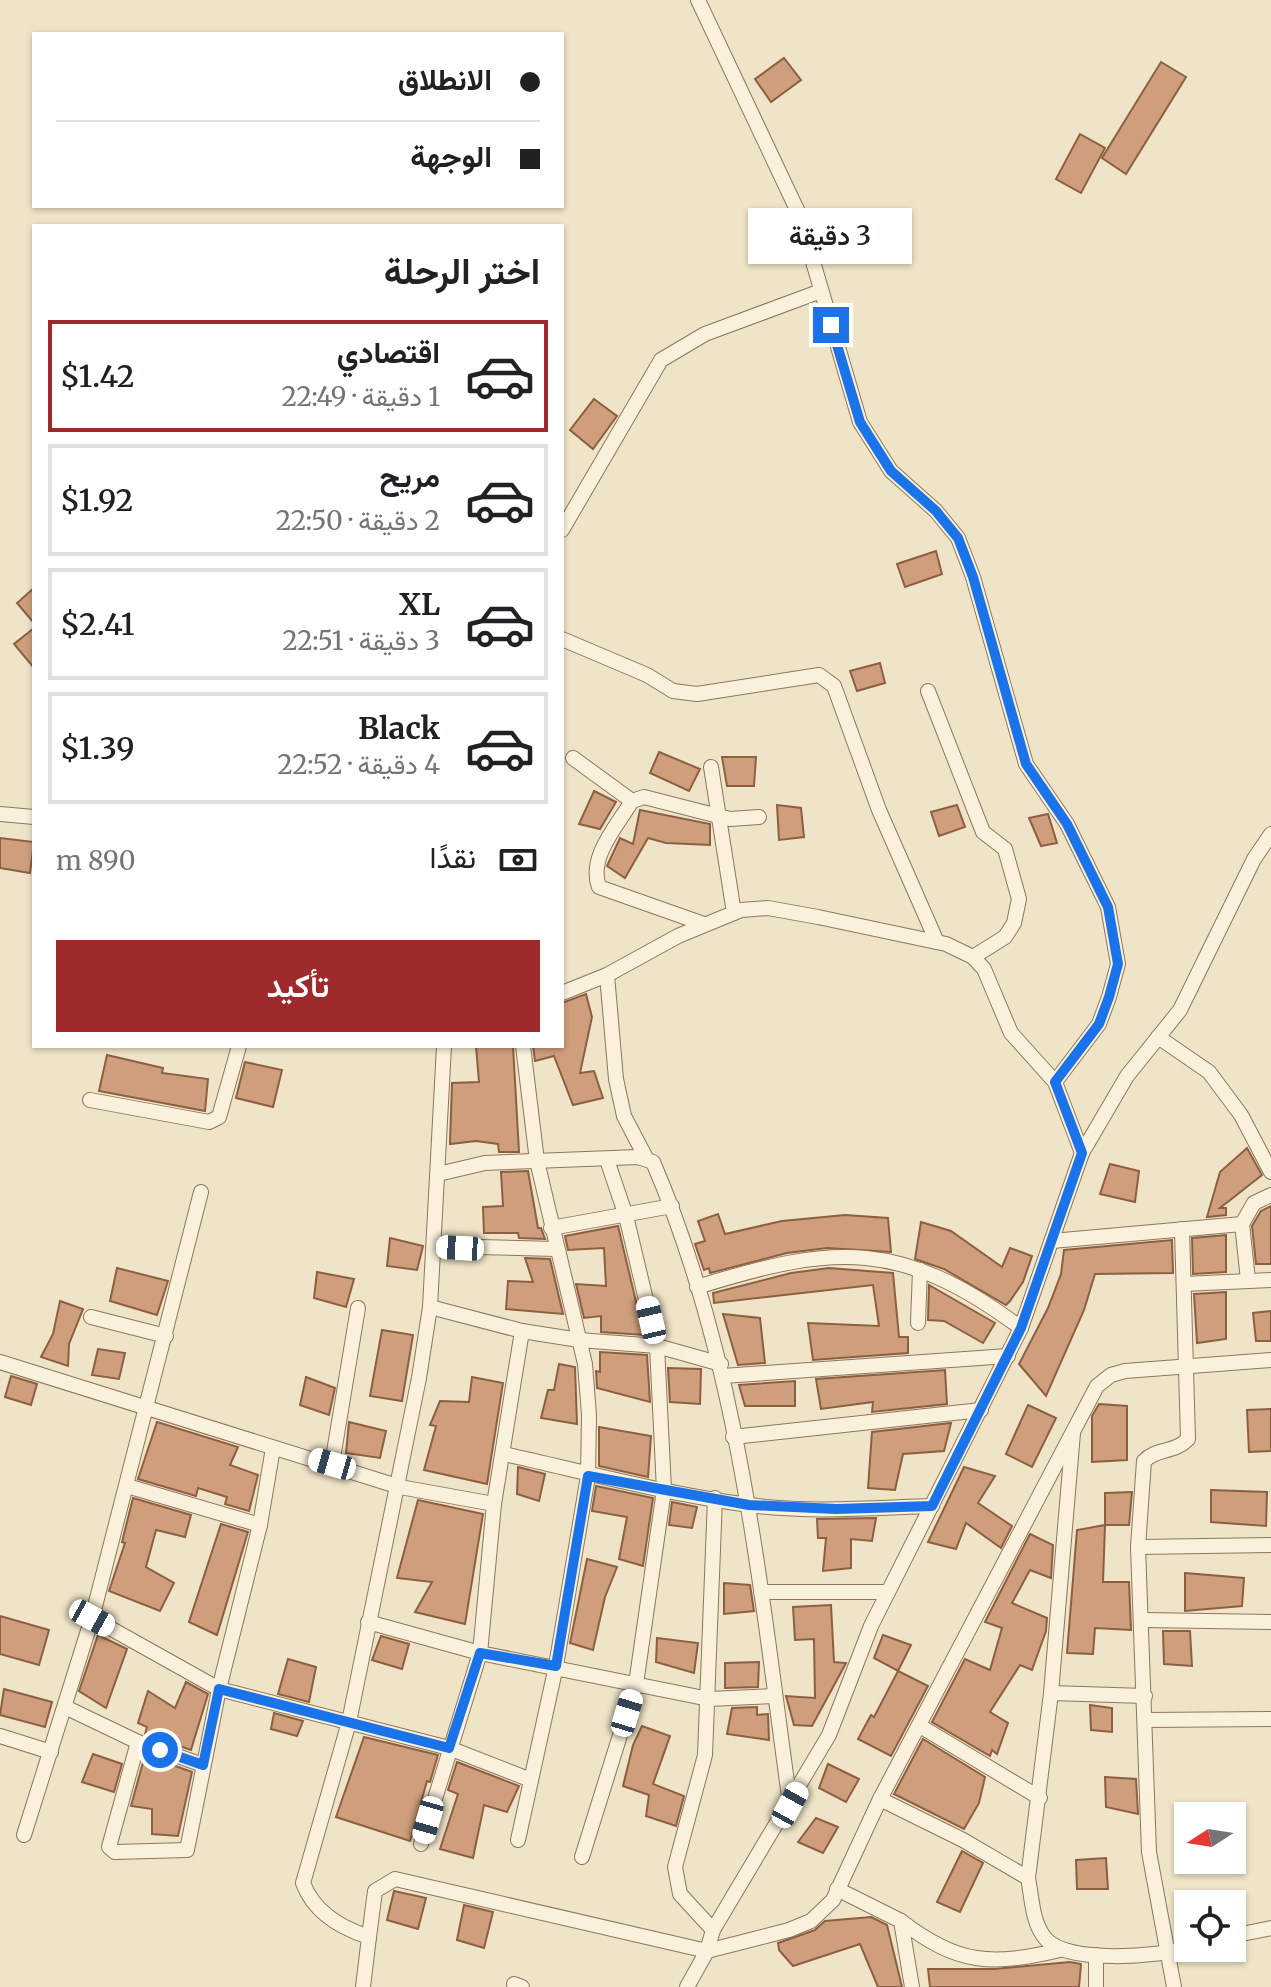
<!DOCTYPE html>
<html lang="ar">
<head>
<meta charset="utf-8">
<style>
	:root { --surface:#fff; --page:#f6f6f6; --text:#202124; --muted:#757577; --line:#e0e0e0; --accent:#9e2a2b }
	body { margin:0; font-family:Merriweather,Vazirmatn,serif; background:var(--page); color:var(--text); direction:rtl; height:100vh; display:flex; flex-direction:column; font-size:30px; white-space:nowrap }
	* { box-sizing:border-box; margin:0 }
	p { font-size:26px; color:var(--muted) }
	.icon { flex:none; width:44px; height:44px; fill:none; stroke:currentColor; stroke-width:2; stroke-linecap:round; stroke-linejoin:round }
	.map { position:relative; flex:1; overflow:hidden; direction:ltr }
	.sheet { position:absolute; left:32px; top:224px; width:532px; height:824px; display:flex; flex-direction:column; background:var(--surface); border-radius:0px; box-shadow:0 2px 6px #0004; direction:rtl }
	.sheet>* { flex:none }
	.top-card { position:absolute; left:32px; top:32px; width:532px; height:176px; border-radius:0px; box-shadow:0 2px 6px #0004; direction:rtl; display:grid; align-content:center; height:176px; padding:0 24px; background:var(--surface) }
	.needle { width:52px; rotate:258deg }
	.tools { position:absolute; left:1174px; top:1802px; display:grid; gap:16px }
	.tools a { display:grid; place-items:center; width:72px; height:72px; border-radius:0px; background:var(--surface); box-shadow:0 2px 6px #0004; font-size:40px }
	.end { position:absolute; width:36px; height:36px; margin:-18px; border:10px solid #1a73e8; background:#fff; box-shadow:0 0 0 4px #fff }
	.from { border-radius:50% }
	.bubble { position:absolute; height:56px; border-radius:0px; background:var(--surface); box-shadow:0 2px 6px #0004; font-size:26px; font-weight:600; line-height:56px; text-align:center; direction:rtl }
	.car { position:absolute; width:24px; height:48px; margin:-24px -12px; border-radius:10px; box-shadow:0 0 6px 2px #0007; background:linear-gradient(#fff 24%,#345 0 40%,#fff 0 76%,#345 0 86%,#fff 0) }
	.top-card b { display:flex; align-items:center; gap:28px; height:76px; font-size:30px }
	.top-card b+b { border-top:2px solid var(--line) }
	.top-card i { width:20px; height:20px; background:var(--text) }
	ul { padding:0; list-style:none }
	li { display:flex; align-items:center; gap:24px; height:112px; margin:0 16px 12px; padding:0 8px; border:4px solid var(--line); border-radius:0px }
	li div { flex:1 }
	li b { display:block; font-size:30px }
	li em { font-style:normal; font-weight:600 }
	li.on { border-color:var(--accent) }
	li>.icon { width:72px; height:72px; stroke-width:1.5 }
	h2 { padding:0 24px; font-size:36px; line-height:96px }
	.pay { display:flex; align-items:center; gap:20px; height:88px; padding:0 24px; font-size:30px }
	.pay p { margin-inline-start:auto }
	.button { display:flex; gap:16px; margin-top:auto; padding:16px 24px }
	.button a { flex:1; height:92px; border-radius:0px; background:var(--accent); color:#fff; font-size:32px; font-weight:600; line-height:92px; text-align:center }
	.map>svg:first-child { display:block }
	.building { fill:#cf9f7d; stroke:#8d5f41; stroke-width:2 }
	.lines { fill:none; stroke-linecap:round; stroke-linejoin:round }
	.minor-casing { stroke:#8d765c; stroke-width:16 }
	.minor { stroke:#faf1dc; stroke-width:14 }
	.route { stroke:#1a73e8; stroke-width:10 }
</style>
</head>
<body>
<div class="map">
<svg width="1271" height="1987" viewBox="0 0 1271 1987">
	<rect width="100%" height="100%" fill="#f0e4c8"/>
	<!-- building -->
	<g class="building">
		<path d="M784 58 801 80 771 102 755 79Z"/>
		<path d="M1161 62 1186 77 1126 174 1102 158Z"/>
		<path d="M1080 134 1105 148 1081 193 1056 179Z"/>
		<path d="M594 399 617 416 593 449 570 430Z"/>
		<path d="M936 551 942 574 905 587 897 564Z"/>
		<path d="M34 588V623L17 603Z"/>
		<path d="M34 628V668L14 644Z"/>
		<path d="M880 663 885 683 857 691 850 671Z"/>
		<path d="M659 752 700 769 689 791 650 773Z"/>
		<path d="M722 757H756L754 786H727Z"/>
		<path d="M594 791 616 802 600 829 579 824Z"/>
		<path d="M777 805 801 808 804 837 779 840Z"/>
		<path d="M957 805 965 827 939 836 931 812Z"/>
		<path d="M640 810 710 824V845L666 843 648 838 625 878 607 866 620 838 633 844Z"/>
		<path d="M1048 814 1057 843 1041 846 1029 818Z"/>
		<path d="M0 838 34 842 30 873 0 868Z"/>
		<path d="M586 994 592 1017 580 1073 594 1071 603 1098 573 1105 554 1056 535 1061 533 1046H562V1003Z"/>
		<path d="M476 1046H513L519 1152H499L498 1144 476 1141 450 1144 452 1083 479 1082Z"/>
		<path d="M107 1055 163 1068 162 1073 208 1079 205 1111 99 1091Z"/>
		<path d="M245 1062 282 1070 273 1107 236 1098Z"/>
		<path d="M1247 1148 1262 1175 1220 1208H1226V1215L1207 1217 1220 1172Z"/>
		<path d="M1110 1164 1139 1171 1135 1202 1100 1194Z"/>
		<path d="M528 1171 538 1228H541L545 1239 519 1238 518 1233H484L483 1207 503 1206 501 1172Z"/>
		<path d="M1271 1206V1264H1256L1252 1226 1261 1211Z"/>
		<path d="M718 1214 725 1234 782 1221 845 1215 888 1218 891 1252 827 1248 787 1253 710 1273 709 1268 704 1270 695 1244 705 1241 698 1221Z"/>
		<path d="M921 1222 951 1231 1002 1267 1010 1248 1032 1256 1023 1282 1010 1301 1006 1305 944 1269 915 1259Z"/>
		<path d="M618 1226 644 1335 601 1332V1316L584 1318 576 1284 606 1286 604 1248 568 1250 565 1236Z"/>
		<path d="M1226 1235V1272L1193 1274 1192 1238Z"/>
		<path d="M390 1238 423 1246 417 1270 387 1266Z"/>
		<path d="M1172 1240 1173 1273 1095 1274 1084 1310 1046 1396 1019 1364 1048 1308 1061 1274 1064 1250Z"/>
		<path d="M525 1258 550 1259 563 1314 506 1309 508 1281 533 1282Z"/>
		<path d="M117 1268 168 1281 157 1315 110 1301Z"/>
		<path d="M829 1268 893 1273 899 1337H908V1353L813 1360 808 1323 879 1326 873 1285 714 1303 713 1293 791 1273Z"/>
		<path d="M317 1272 354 1279 346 1307 314 1298Z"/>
		<path d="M929 1285 995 1323 983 1343 944 1321 928 1320Z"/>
		<path d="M1226 1292V1339L1197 1343 1194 1294Z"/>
		<path d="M60 1301 83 1309 69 1344 68 1366 41 1357 53 1334Z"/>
		<path d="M1271 1311V1341H1256L1253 1313Z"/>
		<path d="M723 1314 760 1318 765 1363 738 1365Z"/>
		<path d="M382 1330 413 1335 402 1401 370 1396Z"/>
		<path d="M98 1349 125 1353 119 1379 92 1375Z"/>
		<path d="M600 1352 647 1355 650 1402 597 1388 596 1371 600 1372Z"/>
		<path d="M559 1364 575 1367 577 1424 541 1418 548 1390H554Z"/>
		<path d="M668 1368 701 1369 700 1404 670 1402Z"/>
		<path d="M945 1370 947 1404 872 1412 873 1402 821 1409 816 1379Z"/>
		<path d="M11 1376 37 1384 31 1405 5 1397Z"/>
		<path d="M306 1377 335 1388 329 1415 300 1405Z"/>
		<path d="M472 1377 503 1383 487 1484 424 1470 436 1426 430 1425 440 1401 469 1402Z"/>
		<path d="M795 1381V1406H745L739 1385Z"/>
		<path d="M1099 1404 1127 1406V1460L1092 1462V1416Z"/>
		<path d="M1028 1405 1056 1418 1032 1467 1006 1454Z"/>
		<path d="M1271 1409V1451L1249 1452 1247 1410Z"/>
		<path d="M157 1422 238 1447 230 1465 258 1475 249 1511 225 1504 227 1497 198 1488 196 1496 138 1479Z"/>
		<path d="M349 1422 386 1431 380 1458 346 1453Z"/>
		<path d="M951 1423 944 1451 903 1454 895 1490 868 1488 872 1432Z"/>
		<path d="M599 1427 651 1436 648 1477 599 1466Z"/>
		<path d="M518 1467 545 1474 539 1501 517 1494Z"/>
		<path d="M964 1467 995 1476 978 1503 1012 1526 1001 1548 966 1523 956 1549 928 1542Z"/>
		<path d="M596 1486 653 1498 643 1566 619 1559 627 1517 592 1511Z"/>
		<path d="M1211 1490 1267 1492 1266 1526 1211 1522Z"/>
		<path d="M1132 1492 1129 1525H1105V1493Z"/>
		<path d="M133 1498 191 1515 185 1537 156 1530 146 1567 174 1583 160 1611 109 1591 125 1543 122 1542Z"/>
		<path d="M418 1500 483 1514 465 1624 415 1612 432 1582 397 1578Z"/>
		<path d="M672 1502 697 1507 692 1528 669 1525Z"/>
		<path d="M876 1518 872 1541 851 1539V1568L823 1571 826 1538H818L817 1519Z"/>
		<path d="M221 1524 248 1532 217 1635 189 1622Z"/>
		<path d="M1105 1525 1103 1582H1129L1131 1630 1095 1628 1093 1654 1067 1653 1077 1530Z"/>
		<path d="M1030 1534 1053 1545 1051 1578 1030 1570 1012 1603 1047 1618 1046 1631 1032 1670 1020 1665 990 1712 1008 1723 997 1754 992 1750 990 1756 932 1722 965 1659 990 1670 1002 1628 985 1622Z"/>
		<path d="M587 1559 617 1567 605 1597 593 1650 570 1643Z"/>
		<path d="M1185 1573 1244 1578 1242 1606 1185 1611Z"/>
		<path d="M724 1583 750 1585 754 1611 724 1614Z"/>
		<path d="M831 1605 834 1662 846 1663 812 1726 794 1725 786 1696 815 1698 814 1639 795 1640 793 1607Z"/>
		<path d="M0 1616 49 1630 39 1665 0 1654Z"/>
		<path d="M1163 1631H1190L1192 1666 1164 1664Z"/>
		<path d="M98 1635 127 1649 106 1708 79 1691Z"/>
		<path d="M883 1635 911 1645 898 1671 874 1658Z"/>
		<path d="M381 1636 409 1644 402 1669 372 1660Z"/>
		<path d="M657 1638 698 1643 694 1673 656 1662Z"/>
		<path d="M288 1659 316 1667 309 1702 278 1694Z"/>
		<path d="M759 1662 758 1687 725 1688V1663Z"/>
		<path d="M898 1671 928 1686 891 1756 858 1739 871 1715 874 1717Z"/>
		<path d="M186 1682 208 1694 191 1750 145 1734 147 1727 138 1723 148 1691 175 1708Z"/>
		<path d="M4 1689 52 1702 45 1727 0 1715Z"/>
		<path d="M1090 1705 1112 1708V1732L1091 1730Z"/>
		<path d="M757 1707V1715L768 1714 769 1740 727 1734 732 1708Z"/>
		<path d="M274 1713 303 1721 297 1736 271 1729Z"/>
		<path d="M642 1726 670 1736 653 1784 684 1796 676 1826 646 1816 649 1795 623 1786 633 1745Z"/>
		<path d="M364 1737 438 1755 430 1782 427 1781 410 1841 336 1817Z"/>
		<path d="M923 1739 985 1777 979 1803 964 1829 894 1794Z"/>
		<path d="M93 1754 122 1764 114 1792 82 1782Z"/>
		<path d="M145 1755 192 1772 178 1836 152 1834V1809L131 1806Z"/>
		<path d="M457 1762 519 1786 507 1812 484 1805 473 1858 440 1849 458 1794 448 1790Z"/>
		<path d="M828 1764 859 1779 846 1802 819 1788Z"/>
		<path d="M1105 1777 1136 1779 1138 1814 1106 1807Z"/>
		<path d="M816 1818 838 1827 823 1853 798 1842Z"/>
		<path d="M962 1851 983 1863 960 1912 937 1902Z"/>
		<path d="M1106 1858 1108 1889H1077L1076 1860Z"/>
		<path d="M394 1891 426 1898 418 1929 387 1920Z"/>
		<path d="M464 1905 493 1912 484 1948 457 1940Z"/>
		<path d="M871 1917 887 1925 902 1987H878L860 1944 793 1966 779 1950 778 1943 815 1930 825 1921Z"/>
		<path d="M1070 1962 1081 1964 1079 1987H930L928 1969H995Z"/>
	</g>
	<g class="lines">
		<!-- minor casing -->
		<g class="minor-casing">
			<g id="minor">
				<path d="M698 0 799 214 860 422 891 471 936 511 958 538 973 577 1026 764 1067 824 1108 907 1118 964 1109 997 1099 1024 1055 1082 1082 1153"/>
				<path d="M562 530 661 360 705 334 821 291"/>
				<path d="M562 639 647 675 673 691 697 694 819 675 834 686 879 810 937 942"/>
				<path d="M928 691 983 832 1005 849 1019 899 1014 923 1005 937 973 957"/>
				<path d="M573 758 632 801"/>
				<path d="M711 767 734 913"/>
				<path d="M0 814 34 817"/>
				<path d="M704 924 599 887C588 857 617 826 632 801L644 797 730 819 759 817"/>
				<path d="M607 975 616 1079 624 1116 646 1158"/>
				<path d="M562 993 607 975 678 936 741 910 768 908 818 917 946 944 973 957 984 969 1011 1033 1055 1082"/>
				<path d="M1158 1037 1209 1072 1241 1115 1271 1172"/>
				<path d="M90 1100 209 1122 219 1117 239 1046"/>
				<path d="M438 1174 485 1163 638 1157 653 1162C740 1364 760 1588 790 1804"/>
				<path d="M1242 1224 1254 1203 1271 1195"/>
				<path d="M551 1228 672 1206"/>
				<path d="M1052 1241 1242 1224 1248 1280"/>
				<path d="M434 1246 556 1249"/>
				<path d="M1184 1284 1271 1280"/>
				<path d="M697 1287C835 1244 901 1239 1021 1328"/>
				<path d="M430 1307 522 1331 579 1340 657 1346 721 1364"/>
				<path d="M91 1317 166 1336"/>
				<path d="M918 1323 920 1270"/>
				<path d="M0 1362 400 1487 494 1504"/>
				<path d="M723 1376 1008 1356"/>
				<path d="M733 1437 981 1410"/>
				<path d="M504 1454C585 1472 666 1494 749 1505 809 1513 872 1508 932 1506"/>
				<path d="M332 1464 358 1308"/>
				<path d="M127 1486 260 1525"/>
				<path d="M1138 1547 1271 1545"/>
				<path d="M761 1592H888"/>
				<path d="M92 1618 219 1689 449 1748 531 1780"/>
				<path d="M1143 1620 1271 1622"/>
				<path d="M368 1622 480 1653 709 1699 775 1696"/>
				<path d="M1051 1693 1145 1696"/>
				<path d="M65 1707 138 1742 109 1847 115 1852 187 1850 219 1689 260 1525 273 1448"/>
				<path d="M1145 1720 1271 1719"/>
				<path d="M920 1726 1040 1798"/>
				<path d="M0 1736 51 1752"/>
				<path d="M138 1742 203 1765"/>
				<path d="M880 1799 963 1840 1028 1878 1051 1693 1073 1433"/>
				<path d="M24 1835 92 1618 201 1192"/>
				<path d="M518 1840 556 1666 588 1476 589 1415 585 1364 537 1161 523 1046"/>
				<path d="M421 1844 480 1653 494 1504 522 1331"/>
				<path d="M582 1857 636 1684 664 1490 657 1346 626 1216 607 1160"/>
				<path d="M1028 1878C1032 1898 1032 1922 1045 1938 1066 1965 1160 1956 1189 1948"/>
				<path d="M837 1889 901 1921 912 1987"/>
				<path d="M901 1921C958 1965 992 1966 1060 1950"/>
				<path d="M713 1930 680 1894 675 1867 705 1755 715 1498"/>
				<path d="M1232 1936 1271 1928"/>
				<path d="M369 1937 375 1891 395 1879 707 1951 789 1930 811 1921 833 1900 880 1799 1097 1386 1111 1375 1125 1371 1271 1360"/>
				<path d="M514 1984 522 1987"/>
				<path d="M363 1987 369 1937C341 1928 314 1913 303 1883L349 1722 419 1378 430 1307 444 1046"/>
				<path d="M687 1987 707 1951 713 1930 829 1735 871 1626 1021 1328 1082 1153 1127 1076 1180 1010 1254 859 1271 834"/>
				<path d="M1096 1987V1955"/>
				<path d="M1174 1987 1149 1852 1138 1547 1144 1461C1156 1448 1175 1453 1188 1439L1182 1229"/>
			</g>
		</g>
		<!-- minor -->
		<use href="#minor" class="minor"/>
	</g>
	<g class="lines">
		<!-- route -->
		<path class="route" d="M160 1750 203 1765 219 1689 449 1748 480 1653 556 1666 588 1476 749 1505 836 1509 932 1506 1021 1328 1082 1153 1055 1082 1099 1024 1109 997 1118 964 1108 907 1067 824 1026 764 973 577 958 538 936 511 891 471 860 422 831 325"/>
	</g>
</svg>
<div class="tools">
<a><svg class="needle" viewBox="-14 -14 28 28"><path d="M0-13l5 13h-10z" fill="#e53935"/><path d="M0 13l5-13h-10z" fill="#757577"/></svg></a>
<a><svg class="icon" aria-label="locate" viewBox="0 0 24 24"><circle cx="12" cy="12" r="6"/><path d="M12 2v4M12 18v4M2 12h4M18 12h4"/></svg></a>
</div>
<i class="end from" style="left:160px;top:1750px"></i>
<i class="end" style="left:831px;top:325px"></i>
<div class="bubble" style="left:748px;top:208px;width:164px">3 دقيقة</div>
<i class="car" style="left:460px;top:1248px;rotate:273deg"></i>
<i class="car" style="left:651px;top:1320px;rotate:347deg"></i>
<i class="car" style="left:332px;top:1464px;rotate:286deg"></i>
<i class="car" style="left:92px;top:1618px;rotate:119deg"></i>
<i class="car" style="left:627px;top:1713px;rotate:17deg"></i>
<i class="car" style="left:790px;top:1805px;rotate:29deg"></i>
<i class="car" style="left:428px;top:1820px;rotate:196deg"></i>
<div class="top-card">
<b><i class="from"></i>الانطلاق</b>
<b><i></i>الوجهة</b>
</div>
<section class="sheet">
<h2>اختر الرحلة</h2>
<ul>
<li class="on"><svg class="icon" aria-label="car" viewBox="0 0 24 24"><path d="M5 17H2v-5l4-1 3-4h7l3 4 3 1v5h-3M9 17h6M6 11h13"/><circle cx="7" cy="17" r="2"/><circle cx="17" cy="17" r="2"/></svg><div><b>اقتصادي</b><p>1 دقيقة · 22:49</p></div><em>$1.42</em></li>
<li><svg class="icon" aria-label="car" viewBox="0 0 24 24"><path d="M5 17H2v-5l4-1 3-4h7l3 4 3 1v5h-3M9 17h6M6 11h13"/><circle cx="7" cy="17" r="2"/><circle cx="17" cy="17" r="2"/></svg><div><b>مريح</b><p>2 دقيقة · 22:50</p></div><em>$1.92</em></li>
<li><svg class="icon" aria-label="car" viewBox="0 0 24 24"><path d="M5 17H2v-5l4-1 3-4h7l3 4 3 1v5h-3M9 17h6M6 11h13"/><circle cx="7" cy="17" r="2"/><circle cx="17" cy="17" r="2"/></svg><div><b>XL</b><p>3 دقيقة · 22:51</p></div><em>$2.41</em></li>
<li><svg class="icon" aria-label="car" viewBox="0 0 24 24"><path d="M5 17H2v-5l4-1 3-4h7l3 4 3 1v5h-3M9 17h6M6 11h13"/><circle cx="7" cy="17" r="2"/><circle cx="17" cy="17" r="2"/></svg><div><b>Black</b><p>4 دقيقة · 22:52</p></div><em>$1.39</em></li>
</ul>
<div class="pay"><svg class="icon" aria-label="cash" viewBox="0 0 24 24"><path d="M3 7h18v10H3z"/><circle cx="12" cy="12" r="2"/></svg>نقدًا<p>890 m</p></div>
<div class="button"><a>تأكيد</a></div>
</section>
</div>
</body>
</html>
